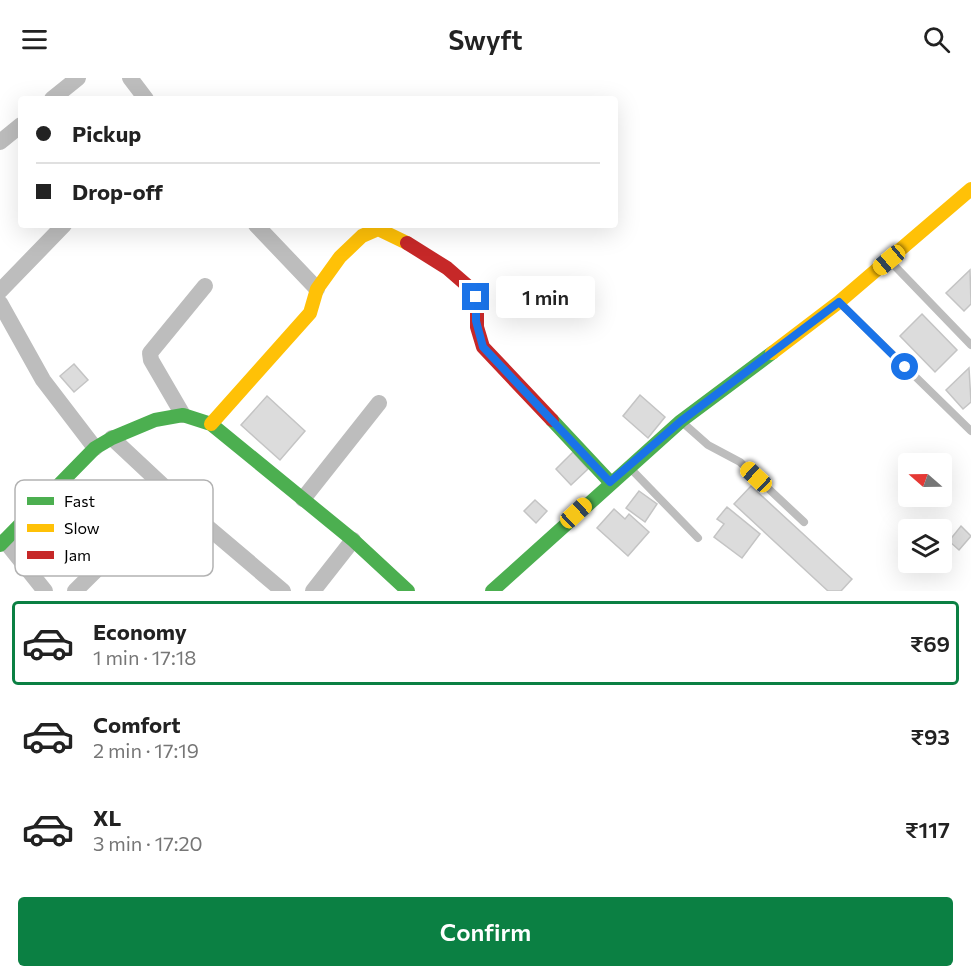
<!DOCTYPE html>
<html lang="en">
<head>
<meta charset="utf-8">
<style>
	:root { --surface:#fff; --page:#f2f2f2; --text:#222; --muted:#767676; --line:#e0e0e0; --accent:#0b8043 }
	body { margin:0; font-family:Commissioner,sans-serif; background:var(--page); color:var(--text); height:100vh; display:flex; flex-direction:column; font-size:22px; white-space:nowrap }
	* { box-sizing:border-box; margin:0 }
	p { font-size:20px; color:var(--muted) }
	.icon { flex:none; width:33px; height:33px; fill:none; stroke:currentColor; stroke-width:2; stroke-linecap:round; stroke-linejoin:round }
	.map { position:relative; height:513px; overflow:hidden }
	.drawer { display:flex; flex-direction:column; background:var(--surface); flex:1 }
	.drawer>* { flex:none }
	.hud { position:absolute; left:18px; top:18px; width:600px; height:132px; border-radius:6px; box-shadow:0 6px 24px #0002; display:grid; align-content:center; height:132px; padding:0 18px; background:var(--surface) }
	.needle { width:39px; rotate:290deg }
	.tools { position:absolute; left:898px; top:375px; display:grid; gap:12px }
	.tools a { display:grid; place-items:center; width:54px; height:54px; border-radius:6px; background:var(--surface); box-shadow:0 6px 24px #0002; font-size:30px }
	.end { position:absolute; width:27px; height:27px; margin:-14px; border:8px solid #1a73e8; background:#fff; box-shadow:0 0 0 3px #fff }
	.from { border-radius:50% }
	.bubble { position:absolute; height:42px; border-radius:6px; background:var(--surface); box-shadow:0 6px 24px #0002; font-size:20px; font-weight:600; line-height:42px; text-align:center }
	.car { position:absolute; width:18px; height:36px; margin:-18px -9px; border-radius:8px; box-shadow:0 0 4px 2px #0007; background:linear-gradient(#f5c518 24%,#345 0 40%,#f5c518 0 76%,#345 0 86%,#f5c518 0) }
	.hud b { display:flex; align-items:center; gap:21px; height:57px; font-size:22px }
	.hud b+b { border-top:2px solid var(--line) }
	.hud i { width:15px; height:15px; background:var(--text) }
	ul { padding:10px 0 0; list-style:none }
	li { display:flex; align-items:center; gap:18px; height:84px; margin:0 12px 9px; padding:0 6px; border:3px solid transparent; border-radius:6px }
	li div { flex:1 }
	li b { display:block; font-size:22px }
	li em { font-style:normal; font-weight:600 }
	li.on { border-color:var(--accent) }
	li>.icon { width:54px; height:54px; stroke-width:1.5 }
	.cta { display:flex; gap:12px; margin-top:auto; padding:12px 18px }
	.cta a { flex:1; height:69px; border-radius:6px; background:var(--accent); color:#fff; font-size:24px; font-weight:600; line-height:69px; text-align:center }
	header { display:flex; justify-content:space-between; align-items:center; height:78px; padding:0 18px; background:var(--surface); font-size:27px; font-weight:600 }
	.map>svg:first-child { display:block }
	.building { fill:#dcdcdc; stroke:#c4c4c4; stroke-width:1.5 }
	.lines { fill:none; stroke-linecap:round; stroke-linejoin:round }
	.lane { stroke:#bdbdbd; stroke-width:8 }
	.street { stroke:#bdbdbd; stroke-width:16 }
	.fast { stroke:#4caf50; stroke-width:14 }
	.slow { stroke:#ffc107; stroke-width:14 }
	.jam { stroke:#c62828; stroke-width:14 }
	.route { stroke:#1a73e8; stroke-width:8 }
	.key { fill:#fff; stroke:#b2b2b2; stroke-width:1.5 }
	.key-label { font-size:16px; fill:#000 }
</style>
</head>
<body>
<header><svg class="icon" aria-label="menu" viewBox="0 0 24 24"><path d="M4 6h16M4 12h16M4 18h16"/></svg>Swyft<svg class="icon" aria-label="search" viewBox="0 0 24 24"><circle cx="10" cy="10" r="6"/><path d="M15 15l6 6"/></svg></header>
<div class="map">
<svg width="971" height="513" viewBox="0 0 971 513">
	<rect width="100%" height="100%" fill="#fff"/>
	<!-- building -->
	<g class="building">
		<path d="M970 192 971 226 964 233 946 215Z"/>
		<path d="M922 236 957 272 935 294 900 258Z"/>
		<path d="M74 286 88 302 74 314 60 298Z"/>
		<path d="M969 290 971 324 963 331 946 312Z"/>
		<path d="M640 317 665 339 648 360 623 338Z"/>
		<path d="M267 318 305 353 280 382 241 347Z"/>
		<path d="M573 374 588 391 571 407 556 391Z"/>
		<path d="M751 408 852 501 841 513H828L734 426Z"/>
		<path d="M639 413 657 426 645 444 626 430Z"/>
		<path d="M535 422 547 433 536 445 524 433Z"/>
		<path d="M727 429 760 456 742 480 714 459 724 446 717 441Z"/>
		<path d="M614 431 625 441 629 436 649 454 628 478 597 450Z"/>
		<path d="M961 448 971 458 959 472 949 463Z"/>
	</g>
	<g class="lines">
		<!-- lane -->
		<g class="lane">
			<path d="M889 182 971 267"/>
			<path d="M841 226 971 353"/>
			<path d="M682 344 708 367 740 384 804 444"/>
			<path d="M631 391 698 460"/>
		</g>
		<!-- street -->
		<g class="street">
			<path d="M130 0 146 21"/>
			<path d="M52 21 78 0"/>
			<path d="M0 64 21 47"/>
			<path d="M256 147 317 211"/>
			<path d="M0 213 64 147"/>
			<path d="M0 225 43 302 95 370"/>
			<path d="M183 337 151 282 150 275 205 208"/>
			<path d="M112 360 204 446 283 513"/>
			<path d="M303 421 379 325"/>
			<path d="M5 463 45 513"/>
			<path d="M28 491 94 430"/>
			<path d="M75 513 173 416"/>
			<path d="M313 513 353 462"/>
		</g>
		<!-- fast -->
		<g class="fast">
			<path d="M552 342 610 404"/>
			<path d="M0 467 95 370 112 360 155 342 183 337 211 346 353 462 408 513"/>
			<path d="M492 513 681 343 772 275"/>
		</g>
		<!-- slow -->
		<g class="slow">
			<path d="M772 275 839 224 971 111"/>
			<path d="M211 346 310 235 317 211 340 179 362 158 378 151 407 165"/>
		</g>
		<!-- jam -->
		<path class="jam" d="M407 165 447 190 470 210 477 221V249L483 269 552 342"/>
	</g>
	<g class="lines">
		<!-- route -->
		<path class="route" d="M476 219V243L483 269 610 404 681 343 839 224 905 289"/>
	</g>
	<!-- legend -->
	<rect x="15" y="402" width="198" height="96" rx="9" class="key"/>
	<rect x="27" y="419" width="27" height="8" fill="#4caf50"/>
	<rect x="27" y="446" width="27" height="8" fill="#ffc107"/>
	<rect x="27" y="473" width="27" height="8" fill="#c62828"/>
	<g class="key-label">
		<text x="64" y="429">Fast</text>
		<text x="64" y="456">Slow</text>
		<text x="64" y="483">Jam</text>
	</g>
</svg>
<div class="tools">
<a><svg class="needle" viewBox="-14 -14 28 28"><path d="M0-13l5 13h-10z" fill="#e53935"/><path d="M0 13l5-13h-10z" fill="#767676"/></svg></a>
<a><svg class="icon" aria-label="layers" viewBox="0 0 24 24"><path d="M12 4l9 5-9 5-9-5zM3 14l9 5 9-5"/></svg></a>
</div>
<i class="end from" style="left:905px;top:289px"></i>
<i class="end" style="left:476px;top:219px"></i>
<div class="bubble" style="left:496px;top:198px;width:99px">1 min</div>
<i class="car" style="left:889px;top:182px;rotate:230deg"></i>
<i class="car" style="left:756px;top:399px;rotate:313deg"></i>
<i class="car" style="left:576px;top:435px;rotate:47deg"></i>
<div class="hud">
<b><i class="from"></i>Pickup</b>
<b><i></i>Drop-off</b>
</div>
</div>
<section class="drawer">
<ul>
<li class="on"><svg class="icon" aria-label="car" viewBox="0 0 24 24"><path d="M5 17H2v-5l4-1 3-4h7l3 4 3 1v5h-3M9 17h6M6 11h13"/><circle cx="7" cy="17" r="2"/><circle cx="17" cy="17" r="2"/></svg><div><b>Economy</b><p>1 min · 17:18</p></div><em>₹69</em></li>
<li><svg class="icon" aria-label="car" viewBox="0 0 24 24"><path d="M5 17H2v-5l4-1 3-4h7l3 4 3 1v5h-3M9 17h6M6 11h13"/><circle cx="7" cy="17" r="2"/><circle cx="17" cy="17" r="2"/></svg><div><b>Comfort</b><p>2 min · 17:19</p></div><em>₹93</em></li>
<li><svg class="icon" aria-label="car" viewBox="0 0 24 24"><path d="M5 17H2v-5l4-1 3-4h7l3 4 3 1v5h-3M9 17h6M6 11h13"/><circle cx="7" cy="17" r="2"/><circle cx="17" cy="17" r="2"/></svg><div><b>XL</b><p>3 min · 17:20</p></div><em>₹117</em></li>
</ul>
<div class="cta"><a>Confirm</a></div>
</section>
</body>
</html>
